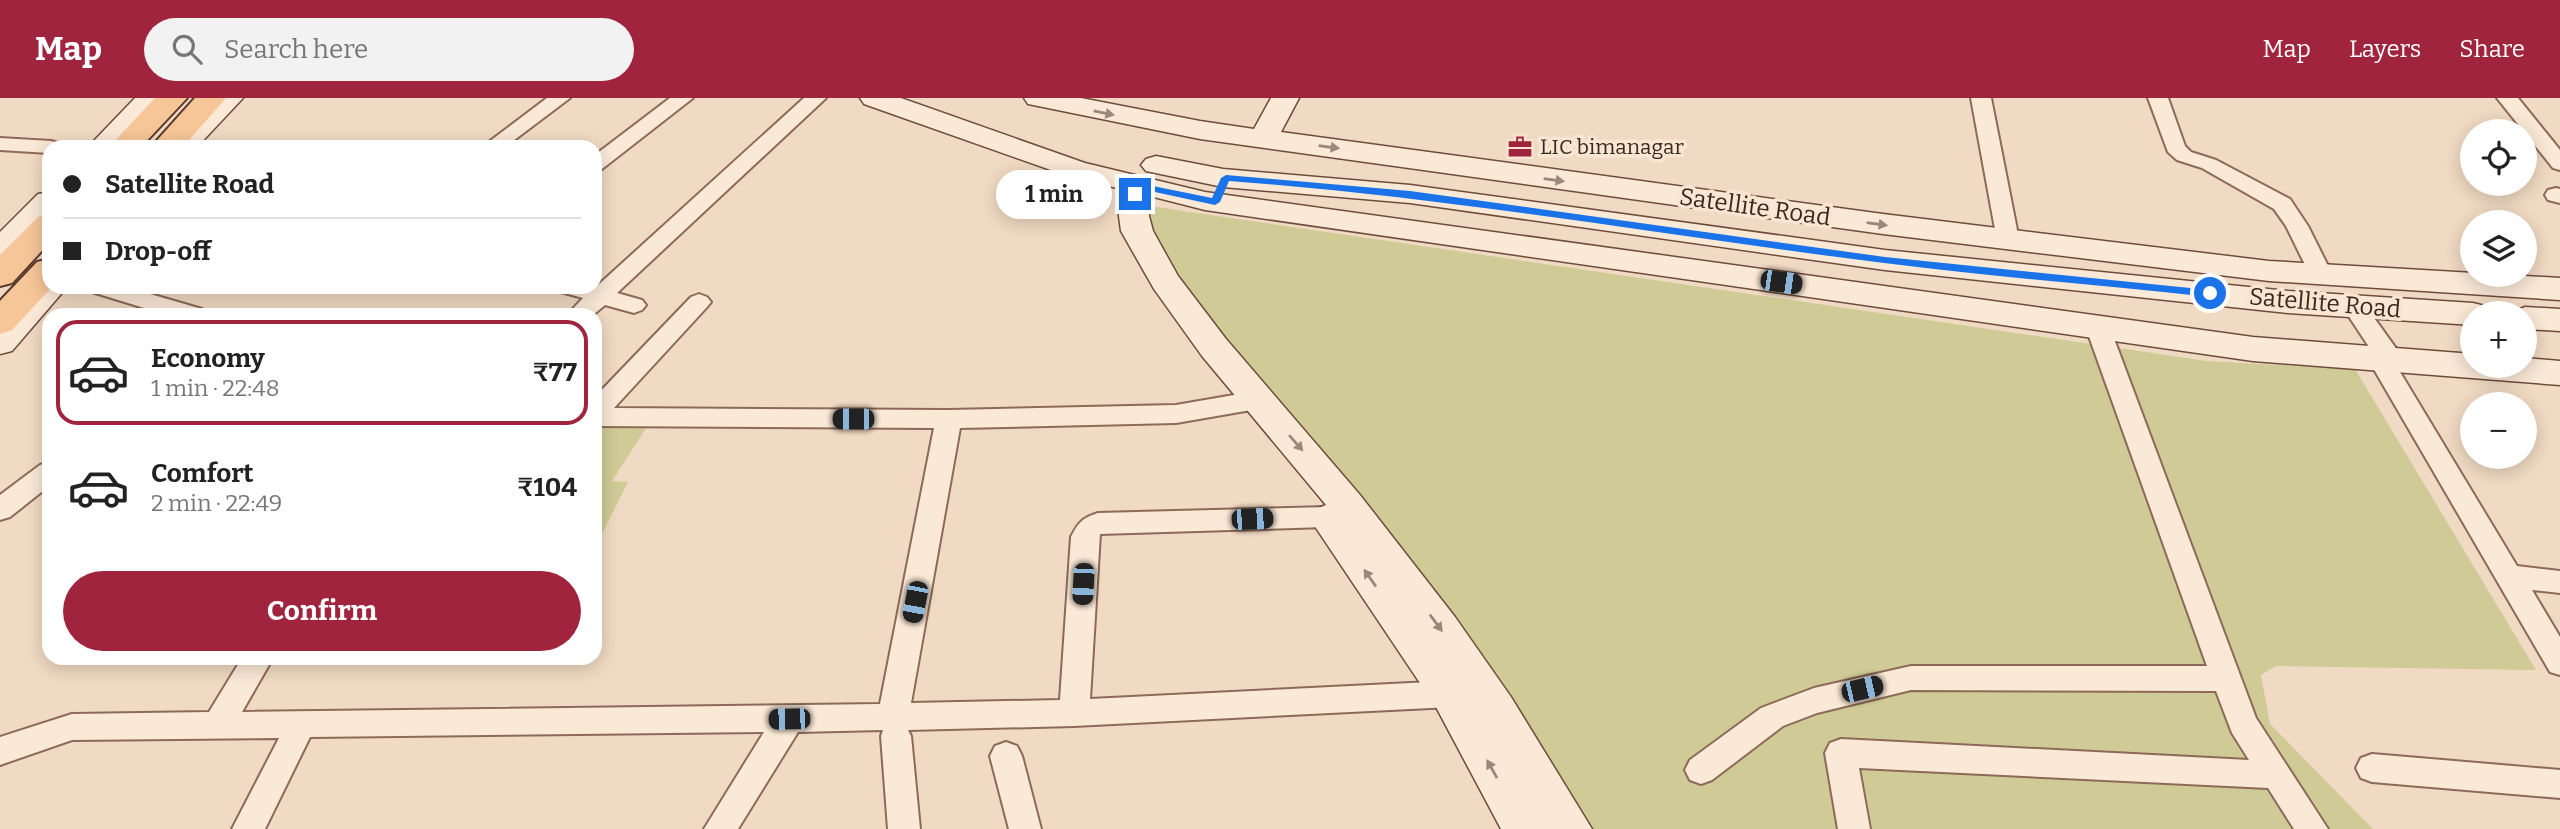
<!DOCTYPE html>
<html lang="en">
<head>
<meta charset="utf-8">
<style>
	:root { --surface:#fff; --page:#f2f2f2; --text:#222; --muted:#767676; --line:#e0e0e0; --accent:#a0243e }
	body { margin:0; font-family:Bitter,serif; background:var(--page); color:var(--text); height:100vh; display:flex; flex-direction:column; font-size:26px; white-space:nowrap }
	* { box-sizing:border-box; margin:0 }
	p { font-size:23px; color:var(--muted) }
	.icon { flex:none; width:38px; height:38px; fill:none; stroke:currentColor; stroke-width:2; stroke-linecap:round; stroke-linejoin:round }
	.map { position:relative; flex:1; overflow:hidden }
	.side { position:absolute; left:42px; top:210px; width:560px; height:357px; display:flex; flex-direction:column; background:var(--surface); border-radius:21px; box-shadow:0 4px 18px #0003 }
	.side>* { flex:none }
	.hud { position:absolute; left:42px; top:42px; width:560px; height:154px; border-radius:21px; box-shadow:0 4px 18px #0003; display:grid; align-content:center; height:154px; padding:0 21px; background:var(--surface) }
	.controls { position:absolute; left:2460px; top:21px; display:grid; gap:14px }
	.controls a { display:grid; place-items:center; width:77px; height:77px; border-radius:50%; background:var(--surface); box-shadow:0 4px 18px #0003; font-size:35px }
	.end { position:absolute; width:32px; height:32px; margin:-16px; border:9px solid #1a73e8; background:#fff; box-shadow:0 0 0 4px #fff }
	.from { border-radius:50% }
	.bubble { position:absolute; height:49px; border-radius:24px; background:var(--surface); box-shadow:0 4px 18px #0003; font-size:23px; font-weight:700; line-height:49px; text-align:center }
	.car { position:absolute; width:21px; height:42px; margin:-21px -10px; border-radius:9px; box-shadow:0 0 5px 2px #0007; background:linear-gradient(#222 24%,#8ab4d8 0 40%,#222 0 76%,#8ab4d8 0 86%,#222 0) }
	.hud b { display:flex; align-items:center; gap:24px; height:66px; font-size:26px }
	.hud b+b { border-top:2px solid var(--line) }
	.hud i { width:18px; height:18px; background:var(--text) }
	ul { padding:12px 0 0; list-style:none }
	li { display:flex; align-items:center; gap:21px; height:105px; margin:0 14px 10px; padding:0 7px; border:4px solid transparent; border-radius:21px }
	li div { flex:1 }
	li b { display:block; font-size:26px }
	li em { font-style:normal; font-weight:700 }
	li.selected { border-color:var(--accent) }
	li>.icon { width:63px; height:63px; stroke-width:1.5 }
	.action { display:flex; gap:14px; margin-top:auto; padding:14px 21px }
	.action a { flex:1; height:80px; border-radius:42px; background:var(--accent); color:#fff; font-size:28px; font-weight:700; line-height:80px; text-align:center }
	header { display:flex; align-items:center; gap:42px; box-sizing:border-box; height:98px; padding:0 35px; background:var(--accent); color:#fff }
	header strong { font-size:33px }
	nav { display:flex; gap:38px; margin-inline-start:auto; font-size:24px }
	.search { width:490px; height:63px; background:var(--page); display:flex; align-items:center; gap:18px; box-sizing:border-box; padding:0 24px; border-radius:38px; color:var(--muted); font-size:26px }
	.map>svg:first-child { display:block }
	.green { fill:#d0cb96 }
	.lines { fill:none; stroke-linecap:round; stroke-linejoin:round }
	.street-casing { stroke:#8d6a58; stroke-width:4 }
	.secondary-casing { stroke:#6f4b3b; stroke-width:3 }
	.primary-casing { stroke:#5a392d; stroke-width:4 }
	.street { fill:#fbe9d7; fill-rule:evenodd }
	.secondary { fill:#fbe9d7; fill-rule:evenodd }
	.primary { fill:#f7c698; fill-rule:evenodd }
	.oneway { fill:#9c887a }
	.route { fill:#1a73e8 }
	.labels { text-anchor:middle; stroke-width:7; stroke-linejoin:round; paint-order:stroke }
	.far-poi-label { font-size:21px; fill:#3c261d; stroke:#f8e6d3; text-anchor:start }
	.street-label { font-size:24px; fill:#3c261d; stroke:#f8e6d3 }
</style>
</head>
<body>
<header>
<strong>Map</strong>
<div class="search"><svg class="icon" aria-label="search" viewBox="0 0 24 24"><circle cx="10" cy="10" r="6"/><path d="M15 15l6 6"/></svg>Search here</div>
<nav><a>Map</a><a>Layers</a><a>Share</a></nav>
</header>
<div class="map">
<svg width="2560" height="731" viewBox="0 0 2560 731">
	<rect width="100%" height="100%" fill="#f1dac3"/>
	<!-- green -->
	<g class="green">
		<path d="M1136 106 2207 263 2355 271 2536 572 2276 568 2261 577 2270 626 2373 731H1542L1394 485 1147 179 1125 134Z"/>
		<path d="M595 323 648 327 612 383 628 384 595 450Z"/>
	</g>
	<g class="lines">
		<!-- street casing -->
		<g class="street-casing">
			<g id="street">
				<path d="M547 0H570L505 49H482Z"/>
				<path d="M670 0H693L602 71 595 73V57Z"/>
				<path d="M804 0H826L617 195 642 202 646 207 642 212 634 215 605 207 593 217H567L583 200 561 194 557 189H596Z"/>
				<path d="M1971 0H1991L2019 142 2016 147H2000L1997 142Z"/>
				<path d="M2148 0H2168L2185 48 2191 54 2216 62 2290 101 2308 128 2332 176 2328 181 2320 183 2312 181 2286 128 2274 111 2202 70 2177 62 2168 54Z"/>
				<path d="M2497 0H2518L2560 52V72L2553 70Z"/>
				<path d="M0 40 51 43 58 45 61 49H49V55L0 52Z"/>
				<path d="M2556 90 2560 91V105L2548 102 2545 97 2548 92Z"/>
				<path d="M88 189H126L202 211 206 217H167L92 194Z"/>
				<path d="M699 196 707 199 711 204 707 209 614 310 949 312 1176 307 1257 293 1266 296 1270 302 1266 308 1257 311 1176 325 960 330 911 605 1060 602 1071 439C1078 425 1082 420 1098 415L1327 409 1337 412 1341 419 1337 426 1327 429 1100 436 1090 601 1451 583 1462 587 1466 596 1462 605 1451 609 1074 628 908 632 911 638 920 731H888L881 638 883 632 798 634 738 731H704L764 634 310 639 265 731H232L279 640 72 642 0 667V639L72 616 209 614 242 560H273L242 614 880 606 934 330 595 328V299L691 199Z"/>
				<path d="M2354 200 2362 203 2400 256 2403 262 2397 269 2517 468 2560 473V495L2532 492 2560 539V577L2550 574 2368 261 2373 255 2342 208 2346 203Z"/>
				<path d="M2098 222 2106 224 2110 230 2256 620 2328 731H2294L2268 690 1859 670 1870 731H1838L1825 655 1830 645 1841 641 2249 662 2232 635 2216 593 1911 592 1817 615 1783 628 1712 682 1701 686 1690 682 1685 672 1690 662 1761 610 1814 590 1911 568H2207L2086 230 2090 224Z"/>
				<path d="M49 364V388L10 419 0 422V397L40 367Z"/>
				<path d="M1006 644 1017 648 1022 658 1041 731H1009L990 658 995 648Z"/>
				<path d="M2372 656 2560 672V700L2372 684 2361 680 2356 670 2361 660Z"/>
			</g>
		</g>
		<!-- secondary casing -->
		<g class="secondary-casing">
			<g id="secondary">
				<path d="M135 0H165L119 49H88Z"/>
				<path d="M213 0H243L197 49H166Z"/>
				<path d="M860 0H901L1085 65 1205 94 2253 239 2473 256V268H2525V260L2560 263V287L2253 263 1205 112 1150 98 1149 118 1153 133 1178 178 1226 241 1360 397 1455 519 1511 599 1592 731H1501L1436 609 1310 421 1316 411 1326 407 1202 258 1154 191 1121 133 1118 111 1121 91 1065 77 864 6Z"/>
				<path d="M1024 0H1081L1200 23 1254 31 1271 0H1299L1281 34 1883 116 2269 163 2560 180V202L2269 183 1883 136 1200 41 1038 8 1028 6Z"/>
				<path d="M1156 58 1223 71 1410 87 1885 152 2288 193 2473 205 2485 208 2489 215H2473V227L2288 215 1885 172 1410 105 1223 89 1146 73 1141 67 1146 61Z"/>
				<path d="M49 94V120L11 159 0 162V134L38 96Z"/>
				<path d="M49 179V189H67L12 253 0 256V224L40 182Z"/>
				<path d="M2525 209 2560 211V233L2525 231V215H2511Z"/>
			</g>
		</g>
		<!-- primary casing -->
		<g class="primary-casing">
			<g id="primary">
				<path d="M155 0H187L141 49H109Z"/>
				<path d="M195 0H226L183 49H151Z"/>
				<path d="M49 116V145L12 185 0 188V157L38 119Z"/>
				<path d="M49 161V189H52L12 232 0 236V203L37 164Z"/>
			</g>
		</g>
		<!-- street -->
		<use href="#street" class="street"/>
		<!-- secondary -->
		<use href="#secondary" class="secondary"/>
		<!-- primary -->
		<use href="#primary" class="primary"/>
	</g>
	<!-- one-way arrows -->
	<defs><path id="oneway-solid" d="M-6-.8H1V-3.2L6.5 0L1 3.2V.8H-6Z" transform="scale(1.75)"/></defs>
	<g class="oneway">
		<use href="#oneway-solid" transform="translate(1104 15) rotate(12)"/>
		<use href="#oneway-solid" transform="translate(1329 49) rotate(8)"/>
		<use href="#oneway-solid" transform="translate(1554 82) rotate(8)"/>
		<use href="#oneway-solid" transform="translate(1877 126) rotate(8)"/>
		<use href="#oneway-solid" transform="translate(1296 345) rotate(49)"/>
		<use href="#oneway-solid" transform="translate(1370 480) rotate(-125)"/>
		<use href="#oneway-solid" transform="translate(1436 525) rotate(54)"/>
		<use href="#oneway-solid" transform="translate(1492 671) rotate(-119)"/>
	</g>
	<!-- route -->
	<path class="route" d="M1226 77 1410 93 1885 159 2210 192 2215 195 2210 199C2102 187 1993 179 1884 165 1666 138 1449 99 1229 83L1220 104 1215 107 1141 91 1138 98 1130 96 1133 87 1138 85 1212 100 1221 80Z"/>
	<!-- icons -->
	<defs>
		<g id="office-bare" transform="scale(1.89)"><path d="M-6-3h4V-5.5h4V-3h4V5H-6ZM-1-4.5V-3h2v-1.5ZM-6 0V1H6V0Z" fill="#a0243e" stroke="#f8e6d3" stroke-width="2.5" paint-order="stroke"/></g>
	</defs>
	<g fill-rule="evenodd">
		<use href="#office-bare" x="1520" y="49"/>
	</g>
	<g class="labels">
		<!-- far-poi labels -->
		<g class="far-poi-label">
			<text x="1540" y="56">LIC bimanagar</text>
		</g>
		<!-- street labels -->
		<g class="street-label">
			<text transform="translate(1755 109) rotate(8)" y="8">Satellite Road</text>
			<text transform="translate(2325 205) rotate(5)" y="8">Satellite Road</text>
		</g>
	</g>
</svg>
<div class="controls">
<a><svg class="icon" aria-label="locate" viewBox="0 0 24 24"><circle cx="12" cy="12" r="6"/><path d="M12 2v4M12 18v4M2 12h4M18 12h4"/></svg></a>
<a><svg class="icon" aria-label="layers" viewBox="0 0 24 24"><path d="M12 4l9 5-9 5-9-5zM3 14l9 5 9-5"/></svg></a>
<a>+</a>
<a>−</a>
</div>
<i class="end from" style="left:2210px;top:195px"></i>
<i class="end" style="left:1135px;top:96px"></i>
<div class="bubble" style="left:996px;top:72px;width:116px">1 min</div>
<i class="car" style="left:1781px;top:184px;rotate:98deg"></i>
<i class="car" style="left:853px;top:321px;rotate:270deg"></i>
<i class="car" style="left:1252px;top:421px;rotate:88deg"></i>
<i class="car" style="left:1083px;top:486px;rotate:183deg"></i>
<i class="car" style="left:915px;top:504px;rotate:191deg"></i>
<i class="car" style="left:1862px;top:591px;rotate:77deg"></i>
<i class="car" style="left:789px;top:621px;rotate:269deg"></i>
<div class="hud">
<b><i class="from"></i>Satellite Road</b>
<b><i></i>Drop-off</b>
</div>
<section class="side">
<ul>
<li class="selected"><svg class="icon" aria-label="car" viewBox="0 0 24 24"><path d="M5 17H2v-5l4-1 3-4h7l3 4 3 1v5h-3M9 17h6M6 11h13"/><circle cx="7" cy="17" r="2"/><circle cx="17" cy="17" r="2"/></svg><div><b>Economy</b><p>1 min · 22:48</p></div><em>₹77</em></li>
<li><svg class="icon" aria-label="car" viewBox="0 0 24 24"><path d="M5 17H2v-5l4-1 3-4h7l3 4 3 1v5h-3M9 17h6M6 11h13"/><circle cx="7" cy="17" r="2"/><circle cx="17" cy="17" r="2"/></svg><div><b>Comfort</b><p>2 min · 22:49</p></div><em>₹104</em></li>
</ul>
<div class="action"><a>Confirm</a></div>
</section>
</div>
</body>
</html>
